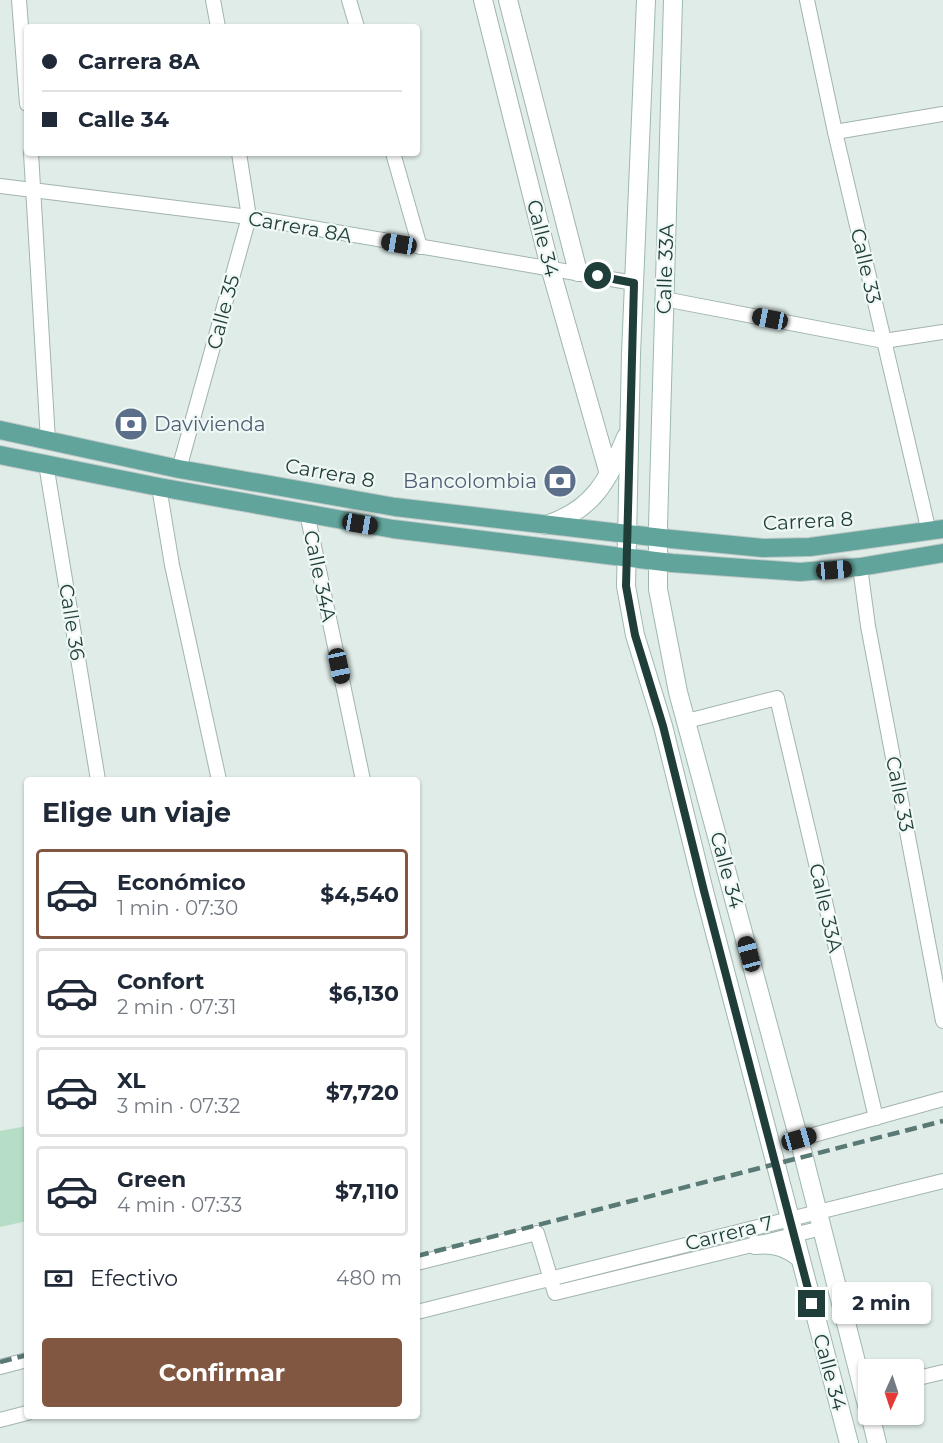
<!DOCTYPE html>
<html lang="es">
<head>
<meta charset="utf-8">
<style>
	:root { --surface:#fff; --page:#f6f6f7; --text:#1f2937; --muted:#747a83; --line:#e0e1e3; --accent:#825741 }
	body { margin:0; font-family:Montserrat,sans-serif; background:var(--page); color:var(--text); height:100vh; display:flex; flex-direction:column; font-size:22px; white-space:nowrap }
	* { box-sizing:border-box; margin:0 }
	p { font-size:20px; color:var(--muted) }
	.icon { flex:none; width:33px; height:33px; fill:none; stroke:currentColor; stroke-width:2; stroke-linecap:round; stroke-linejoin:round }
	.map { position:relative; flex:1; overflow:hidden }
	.sheet { position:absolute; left:24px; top:777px; width:396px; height:642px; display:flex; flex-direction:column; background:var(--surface); border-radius:6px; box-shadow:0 2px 4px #0004 }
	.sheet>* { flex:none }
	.hud { position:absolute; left:24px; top:24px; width:396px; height:132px; border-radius:6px; box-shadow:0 2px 4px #0004; display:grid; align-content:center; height:132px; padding:0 18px; background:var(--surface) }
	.needle { width:39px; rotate:183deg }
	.controls { position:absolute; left:858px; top:1359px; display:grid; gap:12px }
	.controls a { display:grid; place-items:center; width:66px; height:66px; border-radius:6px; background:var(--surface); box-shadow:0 2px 4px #0004; font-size:30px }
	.end { position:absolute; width:27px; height:27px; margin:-14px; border:8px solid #1f3d39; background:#fff; box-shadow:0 0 0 3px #fff }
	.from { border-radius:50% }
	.bubble { position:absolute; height:42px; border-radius:6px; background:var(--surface); box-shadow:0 2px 4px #0004; font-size:20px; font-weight:700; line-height:42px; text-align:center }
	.car { position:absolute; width:18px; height:36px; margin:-18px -9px; border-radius:8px; box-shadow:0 0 4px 2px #0007; background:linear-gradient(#222 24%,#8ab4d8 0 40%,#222 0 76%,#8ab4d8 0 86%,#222 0) }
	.hud b { display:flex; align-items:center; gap:21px; height:57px; font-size:22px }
	.hud b+b { border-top:2px solid var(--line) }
	.hud i { width:15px; height:15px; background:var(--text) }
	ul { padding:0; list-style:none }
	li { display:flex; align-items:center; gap:18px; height:90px; margin:0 12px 9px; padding:0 6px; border:3px solid var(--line); border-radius:6px }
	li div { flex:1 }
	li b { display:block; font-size:22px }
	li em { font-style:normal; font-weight:700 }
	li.current { border-color:var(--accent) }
	li>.icon { width:54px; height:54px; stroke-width:1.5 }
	h2 { padding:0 18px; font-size:27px; line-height:72px }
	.pay { display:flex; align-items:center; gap:15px; height:66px; padding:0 18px; font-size:22px }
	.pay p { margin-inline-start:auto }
	.cta { display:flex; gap:12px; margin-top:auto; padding:12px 18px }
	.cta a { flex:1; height:69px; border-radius:6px; background:var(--accent); color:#fff; font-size:24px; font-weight:700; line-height:69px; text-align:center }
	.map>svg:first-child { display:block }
	.green { fill:#b6dec6 }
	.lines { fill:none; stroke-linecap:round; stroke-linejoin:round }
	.minor-casing { stroke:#a2b4b0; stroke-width:16 }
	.tertiary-casing { stroke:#a2b4b0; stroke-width:20 }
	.secondary-casing { stroke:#9db8b2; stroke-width:20 }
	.primary-casing { stroke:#c0c9c8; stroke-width:20 }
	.minor { stroke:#fff; stroke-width:14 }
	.tertiary { stroke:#fff; stroke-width:18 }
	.secondary { stroke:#fff; stroke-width:18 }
	.primary { stroke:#61a49b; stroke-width:18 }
	.rail { stroke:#597974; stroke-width:4.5; stroke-dasharray:12 6; stroke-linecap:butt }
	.route { stroke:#1f3d39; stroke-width:8 }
	.labels { text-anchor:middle; stroke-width:4.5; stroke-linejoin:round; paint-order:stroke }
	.street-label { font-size:20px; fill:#1f3d39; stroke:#f0f8f5 }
	.service-label { font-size:20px; fill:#4e5e75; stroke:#f0f8f5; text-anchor:start }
</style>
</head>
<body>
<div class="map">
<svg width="943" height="1443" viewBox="0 0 943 1443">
	<rect width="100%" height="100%" fill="#dfece8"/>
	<!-- green -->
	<path class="green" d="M27 1126V1221L0 1227V1131Z"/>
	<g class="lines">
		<!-- minor casing -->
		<g class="minor-casing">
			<g id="minor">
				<path d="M19 0 27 104"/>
				<path d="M213 0 218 27"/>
				<path d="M349 0 357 27"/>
				<path d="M807 0 835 132 929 532"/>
				<path d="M835 132 943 114"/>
				<path d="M31 153 48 441"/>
				<path d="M393 153 420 247"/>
				<path d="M0 186 249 217 634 283"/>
				<path d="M664 299 884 341 943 332"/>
				<path d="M46 464 98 780"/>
				<path d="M179 469 249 217 239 153"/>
				<path d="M159 487 172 565 219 780"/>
				<path d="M307 513 363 780"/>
				<path d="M860 567 868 626 943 1021"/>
				<path d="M687 721 777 698 876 1118"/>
				<path d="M799 1139 943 1099"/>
				<path d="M417 1263 537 1233 555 1293 822 1228"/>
				<path d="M417 1312 943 1181"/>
				<path d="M0 1367 27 1360"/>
				<path d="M914 1379 943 1372"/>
				<path d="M0 1420 27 1413"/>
			</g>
		</g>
		<!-- tertiary casing -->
		<g class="tertiary-casing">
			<g id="tertiary">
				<path d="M483 0 550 267 609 474"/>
				<path d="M508 0 578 272"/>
			</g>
		</g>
		<!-- secondary casing -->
		<g class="secondary-casing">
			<g id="secondary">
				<path d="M646 0 631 354 626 586 635 635 663 726 704 891 849 1443"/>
				<path d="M673 0 658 526V589L678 692 804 1158 868 1409"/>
				<path d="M546 525C593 510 608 481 626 437"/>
				<path d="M755 1245C774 1243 786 1247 800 1258"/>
				<path d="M870 1414 877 1443"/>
			</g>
		</g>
		<!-- primary casing -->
		<g class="primary-casing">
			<g id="primary">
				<path d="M0 430 179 469 395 507 671 539 763 548 810 547 943 529"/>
				<path d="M0 455 159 487 393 529 672 563 800 572 860 567 943 553"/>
			</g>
		</g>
		<!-- minor -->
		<use href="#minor" class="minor"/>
		<!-- tertiary -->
		<use href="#tertiary" class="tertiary"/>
		<!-- secondary -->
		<use href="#secondary" class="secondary"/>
		<!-- primary -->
		<use href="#primary" class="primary"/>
		<!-- rail -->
		<g class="rail">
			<path d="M417 1256 943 1121"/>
			<path d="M0 1362 27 1355"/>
		</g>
	</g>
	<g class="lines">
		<!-- route -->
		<path class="route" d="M598 276 634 283 626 586 635 635 663 726 704 891 812 1304"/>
	</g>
	<!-- icons -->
	<defs>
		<g id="bank-disc" transform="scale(1.725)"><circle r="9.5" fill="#5c6f8a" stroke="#f0f8f5"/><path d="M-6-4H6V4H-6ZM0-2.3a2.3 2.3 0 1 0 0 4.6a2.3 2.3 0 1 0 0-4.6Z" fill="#fff"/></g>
	</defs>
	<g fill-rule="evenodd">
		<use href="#bank-disc" x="131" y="424"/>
		<use href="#bank-disc" x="560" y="481"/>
	</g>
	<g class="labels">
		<!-- street labels -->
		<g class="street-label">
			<text transform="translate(300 227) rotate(10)" y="7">Carrera 8A</text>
			<text transform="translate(543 238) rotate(76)" y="7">Calle 34</text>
			<text transform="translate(866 266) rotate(77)" y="7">Calle 33</text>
			<text transform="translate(665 269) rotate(-88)" y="7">Calle 33A</text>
			<text transform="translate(223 312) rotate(-75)" y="7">Calle 35</text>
			<text transform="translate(330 473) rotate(10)" y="7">Carrera 8</text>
			<text transform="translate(808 521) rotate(-3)" y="7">Carrera 8</text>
			<text transform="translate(320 576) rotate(78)" y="7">Calle 34A</text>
			<text transform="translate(72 622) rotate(81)" y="7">Calle 36</text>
			<text transform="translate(900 794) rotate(79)" y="7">Calle 33</text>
			<text transform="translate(727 870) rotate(75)" y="7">Calle 34</text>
			<text transform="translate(826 908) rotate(77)" y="7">Calle 33A</text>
			<text transform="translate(729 1233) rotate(-14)" y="7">Carrera 7</text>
			<text transform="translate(830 1372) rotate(75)" y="7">Calle 34</text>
		</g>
		<!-- service labels -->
		<g class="service-label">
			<text x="154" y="431">Davivienda</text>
			<text x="537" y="488" text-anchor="end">Bancolombia</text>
		</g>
	</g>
</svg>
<div class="controls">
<a><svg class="needle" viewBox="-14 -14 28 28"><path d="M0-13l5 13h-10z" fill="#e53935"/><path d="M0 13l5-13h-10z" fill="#747a83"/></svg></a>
</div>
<i class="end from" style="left:598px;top:276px"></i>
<i class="end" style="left:812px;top:1304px"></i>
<div class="bubble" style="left:832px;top:1282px;width:99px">2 min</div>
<i class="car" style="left:399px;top:244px;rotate:280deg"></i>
<i class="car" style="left:770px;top:319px;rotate:281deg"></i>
<i class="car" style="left:360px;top:524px;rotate:100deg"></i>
<i class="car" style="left:834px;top:570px;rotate:85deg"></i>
<i class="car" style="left:339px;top:666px;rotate:168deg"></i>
<i class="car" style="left:749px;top:954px;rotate:345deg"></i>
<i class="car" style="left:799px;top:1139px;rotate:74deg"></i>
<div class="hud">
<b><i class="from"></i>Carrera 8A</b>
<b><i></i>Calle 34</b>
</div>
<section class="sheet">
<h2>Elige un viaje</h2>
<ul>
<li class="current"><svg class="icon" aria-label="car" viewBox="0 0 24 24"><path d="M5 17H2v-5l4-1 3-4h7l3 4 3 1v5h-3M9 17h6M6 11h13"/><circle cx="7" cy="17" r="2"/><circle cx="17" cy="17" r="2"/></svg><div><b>Económico</b><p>1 min · 07:30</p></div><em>$4,540</em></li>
<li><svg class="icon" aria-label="car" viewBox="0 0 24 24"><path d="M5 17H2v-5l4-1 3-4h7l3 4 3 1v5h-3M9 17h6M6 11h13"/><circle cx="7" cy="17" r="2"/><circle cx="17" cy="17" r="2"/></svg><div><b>Confort</b><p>2 min · 07:31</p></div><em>$6,130</em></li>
<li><svg class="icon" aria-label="car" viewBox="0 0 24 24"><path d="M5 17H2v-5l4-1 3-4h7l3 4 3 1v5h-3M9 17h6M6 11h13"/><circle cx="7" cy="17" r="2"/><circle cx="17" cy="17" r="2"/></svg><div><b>XL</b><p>3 min · 07:32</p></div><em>$7,720</em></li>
<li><svg class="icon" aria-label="car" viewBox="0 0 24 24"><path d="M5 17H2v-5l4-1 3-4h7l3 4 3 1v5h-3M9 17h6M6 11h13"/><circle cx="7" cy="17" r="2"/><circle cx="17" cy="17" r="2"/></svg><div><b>Green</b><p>4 min · 07:33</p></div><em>$7,110</em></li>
</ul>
<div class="pay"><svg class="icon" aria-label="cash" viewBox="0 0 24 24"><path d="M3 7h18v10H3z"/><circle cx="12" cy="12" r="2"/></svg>Efectivo<p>480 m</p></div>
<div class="cta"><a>Confirmar</a></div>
</section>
</div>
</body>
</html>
